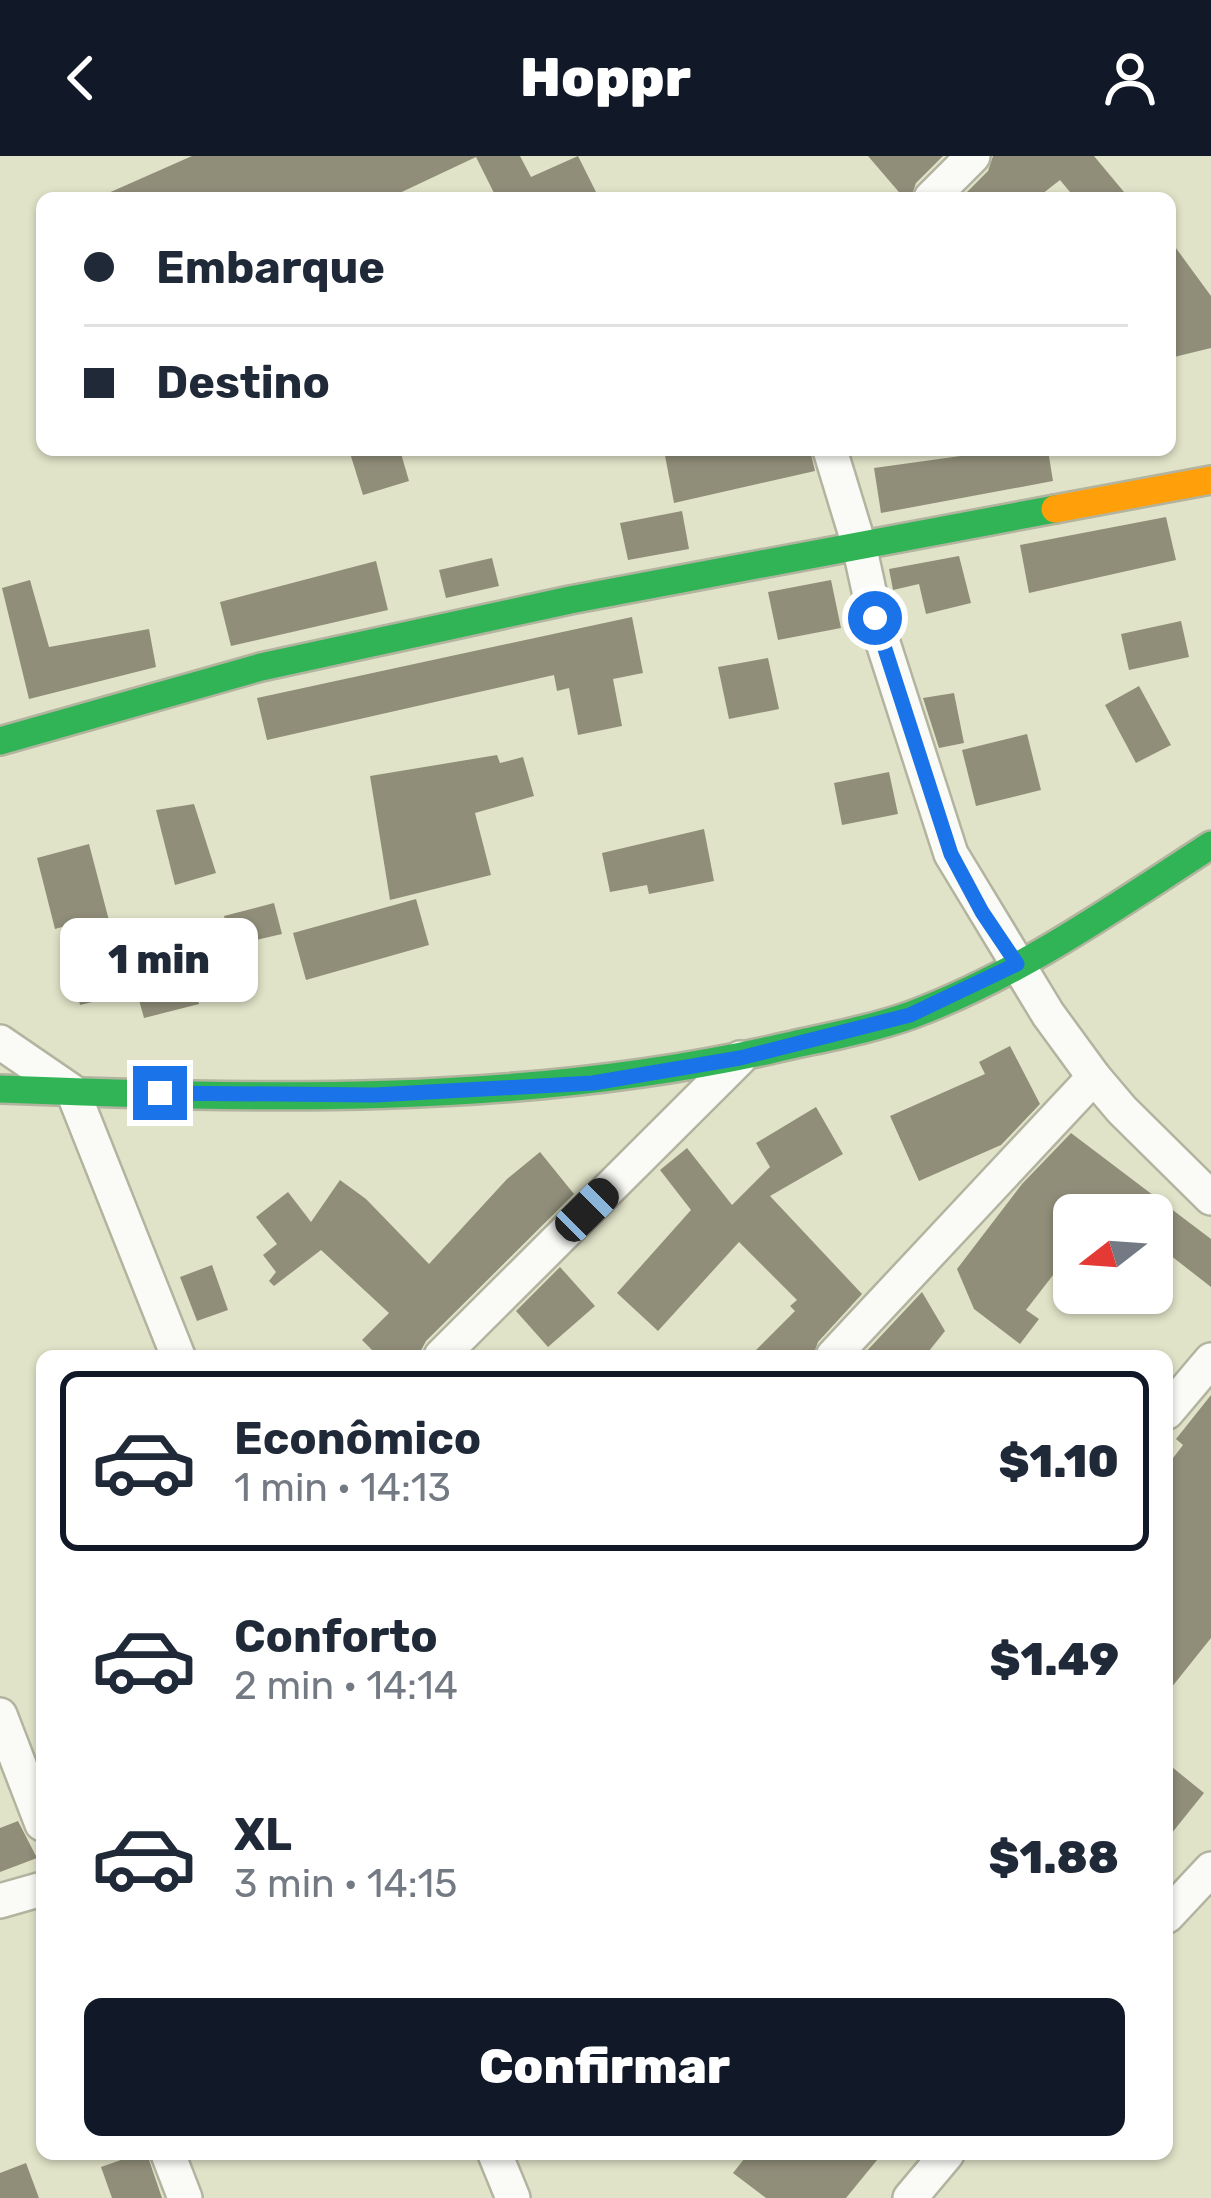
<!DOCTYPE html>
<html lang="pt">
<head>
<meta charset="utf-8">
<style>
	:root { --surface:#fff; --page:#f6f6f7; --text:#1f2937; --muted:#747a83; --line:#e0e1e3; --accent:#111827 }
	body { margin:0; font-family:Rubik,sans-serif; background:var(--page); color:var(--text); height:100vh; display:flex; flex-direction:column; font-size:45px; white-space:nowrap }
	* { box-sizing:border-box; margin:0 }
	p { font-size:39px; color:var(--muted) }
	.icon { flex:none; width:66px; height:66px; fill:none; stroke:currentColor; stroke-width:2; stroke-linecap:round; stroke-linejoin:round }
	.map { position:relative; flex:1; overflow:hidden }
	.panel { position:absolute; left:36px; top:1194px; width:1137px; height:810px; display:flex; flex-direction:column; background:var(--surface); border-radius:18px; box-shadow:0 3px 9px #0004 }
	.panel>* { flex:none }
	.top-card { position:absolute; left:36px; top:36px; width:1140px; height:264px; border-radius:18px; box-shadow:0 3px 9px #0004; display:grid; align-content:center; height:264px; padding:0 48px; background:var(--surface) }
	.needle { width:78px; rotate:253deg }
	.tools { position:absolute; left:1053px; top:1038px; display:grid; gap:24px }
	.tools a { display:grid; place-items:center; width:120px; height:120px; border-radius:18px; background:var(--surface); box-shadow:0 3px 9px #0004; font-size:60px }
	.end { position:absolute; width:54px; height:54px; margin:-27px; border:15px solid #1a73e8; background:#fff; box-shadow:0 0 0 6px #fff }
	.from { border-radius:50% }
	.bubble { position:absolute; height:84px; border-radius:18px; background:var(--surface); box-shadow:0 3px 9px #0004; font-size:39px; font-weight:800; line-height:84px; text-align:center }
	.car { position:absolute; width:36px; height:72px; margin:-36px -18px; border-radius:15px; box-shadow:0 0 9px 3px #0007; background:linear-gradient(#222 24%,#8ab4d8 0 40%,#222 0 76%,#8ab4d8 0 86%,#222 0) }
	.top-card b { display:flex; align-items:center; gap:42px; height:114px; font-size:45px }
	.top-card b+b { border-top:3px solid var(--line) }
	.top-card i { width:30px; height:30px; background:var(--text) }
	ul { padding:21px 0 0; list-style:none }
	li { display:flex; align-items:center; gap:36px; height:180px; margin:0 24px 18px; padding:0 24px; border:6px solid transparent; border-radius:18px }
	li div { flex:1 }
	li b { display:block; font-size:45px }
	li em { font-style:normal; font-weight:800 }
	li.current { border-color:var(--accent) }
	li>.icon { width:108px; height:108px; stroke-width:1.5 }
	.button { display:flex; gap:24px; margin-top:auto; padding:24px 48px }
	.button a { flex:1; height:138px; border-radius:18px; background:var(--accent); color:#fff; font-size:48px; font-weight:800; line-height:138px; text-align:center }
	header { display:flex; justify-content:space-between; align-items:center; height:156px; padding:0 48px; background:var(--accent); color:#fff; font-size:54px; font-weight:800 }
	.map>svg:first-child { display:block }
	.building { fill:#908e79 }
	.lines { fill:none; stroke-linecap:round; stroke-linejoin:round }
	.street-casing { stroke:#b3b49f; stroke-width:38 }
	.fast-casing { stroke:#b3b49f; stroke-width:32 }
	.slow-casing { stroke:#b3b49f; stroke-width:32 }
	.street { stroke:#fafbf7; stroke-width:33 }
	.fast { stroke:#30b455; stroke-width:27 }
	.slow { stroke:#ff9f0a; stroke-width:27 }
	.route { stroke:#1a73e8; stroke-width:15 }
</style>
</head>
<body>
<header><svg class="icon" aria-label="back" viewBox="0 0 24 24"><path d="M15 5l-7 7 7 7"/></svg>Hoppr<svg class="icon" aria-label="person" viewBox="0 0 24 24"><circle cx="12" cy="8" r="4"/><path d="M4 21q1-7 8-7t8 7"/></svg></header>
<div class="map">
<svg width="1211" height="2042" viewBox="0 0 1211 2042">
	<rect width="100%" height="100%" fill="#e1e3c8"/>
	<!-- building -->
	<g class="building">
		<path d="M192 0H520L531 21 578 0 599 42H489L495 39 476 1 389 42H97Z"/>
		<path d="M868 0H943L916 27 911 42H904Z"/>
		<path d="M993 0H1094L1129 42H1075L1060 24 1037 42H961L988 15Z"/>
		<path d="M1170 84 1211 140V192L1170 202Z"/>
		<path d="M349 294H400L409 325 363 339Z"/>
		<path d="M664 294H810L815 315 674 347Z"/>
		<path d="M1004 294H1048L1053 325 881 357 874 312Z"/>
		<path d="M682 355 689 393 628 404 620 367Z"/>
		<path d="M1166 361 1176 404 1029 437 1020 389Z"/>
		<path d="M959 400 971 447 926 458 919 428 893 434 889 413Z"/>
		<path d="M492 402 499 430 446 442 439 414Z"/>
		<path d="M376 405 388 454 231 490 220 446Z"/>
		<path d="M30 424 49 491 149 473 156 511 29 543 2 432Z"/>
		<path d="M831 424 841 472 778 484 768 436Z"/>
		<path d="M632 461 643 517 613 523 622 570 578 579 569 532 557 535 554 519 267 584 257 542Z"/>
		<path d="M1181 465 1189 501 1129 514 1121 478Z"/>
		<path d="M768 502 779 553 729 563 718 511Z"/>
		<path d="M1139 530 1171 589 1136 607 1105 549Z"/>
		<path d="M954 537 964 587 939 592 923 542Z"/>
		<path d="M1027 578 1041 634 976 650 962 594Z"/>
		<path d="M497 599 500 607 523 601 534 640 475 657 491 719 390 744 370 620Z"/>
		<path d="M889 616 898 658 842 669 834 627Z"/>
		<path d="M194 648 216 717 175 729 156 654Z"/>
		<path d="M704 673 714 725 649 738 647 729 610 736 602 697Z"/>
		<path d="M89 688 128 837 80 849 62 771 55 773 37 702Z"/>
		<path d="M416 743 429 789 306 824 293 777Z"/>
		<path d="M274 747 282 778 231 790 224 760Z"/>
		<path d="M186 797 199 848 144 862 130 812Z"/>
		<path d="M1010 890 1040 948 1001 989 919 1025 890 960 985 918 979 906Z"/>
		<path d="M816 951 843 998 770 1040 862 1138 818 1186 813 1200H750L795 1155 790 1150 797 1144 739 1086 658 1175 617 1137 691 1054 660 1014 687 992 732 1049 770 1011 756 987Z"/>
		<path d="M1071 977 1211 1083V1131L1152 1085V1059H1074V1092L1026 1154 1039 1163 1020 1188 974 1153 957 1113 1022 1028Z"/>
		<path d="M540 996 574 1038 426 1185 418 1200H378L362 1184 389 1157 321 1094 274 1130 269 1125 276 1116 263 1099 277 1088 256 1061 288 1036 311 1066 340 1024 366 1043 429 1108 507 1023Z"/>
		<path d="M212 1109 228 1154 197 1165 180 1121Z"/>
		<path d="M560 1111 595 1150 548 1191 516 1155Z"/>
		<path d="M922 1136 945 1175 925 1200H862Z"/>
		<path d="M1211 1239V1482L1167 1537V1310L1183 1289 1176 1283Z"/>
		<path d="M1167 1607 1204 1637 1167 1683Z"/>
		<path d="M18 1665 37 1702 0 1716V1672Z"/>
		<path d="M138 1998H147L162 2042H112L101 2011Z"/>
		<path d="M748 1998H882L846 2042H766L733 2017Z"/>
		<path d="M26 2007 39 2042H0V2017Z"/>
	</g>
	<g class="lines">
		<!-- street casing -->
		<g class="street-casing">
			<g id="street">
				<path d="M931 42 973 0"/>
				<path d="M830 294 859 389 875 462 951 698 1048 858 1094 921 1122 954 1211 1042"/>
				<path d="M0 886 73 936 178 1200"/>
				<path d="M441 1200 740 902"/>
				<path d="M833 1200 1094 921"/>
				<path d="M1167 1256 1211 1204"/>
				<path d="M0 1559 42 1668"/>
				<path d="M0 1745 42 1733"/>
				<path d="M1167 1760 1211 1713"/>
				<path d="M168 1998 185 2042"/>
				<path d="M495 1998 513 2042"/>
				<path d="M910 2042 947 1998"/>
			</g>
		</g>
		<!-- fast casing -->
		<g class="fast-casing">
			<g id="fast">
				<path d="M0 585 261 511 570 444 1055 353"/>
				<path d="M0 933C257 943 516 950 770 894 816 883 866 875 911 859 1019 819 1115 751 1211 689"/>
			</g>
		</g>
		<!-- slow casing -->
		<g class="slow-casing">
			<path id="slow" d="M1055 353 1211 324"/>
		</g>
		<!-- street -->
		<use href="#street" class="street"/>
		<!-- fast -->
		<use href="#fast" class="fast"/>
		<!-- slow -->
		<use href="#slow" class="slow"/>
	</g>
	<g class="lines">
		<!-- route -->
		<path class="route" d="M160 937 375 939 593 927 740 902 910 859 1017 808 982 756 951 698 875 462"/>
	</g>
</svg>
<div class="tools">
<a><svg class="needle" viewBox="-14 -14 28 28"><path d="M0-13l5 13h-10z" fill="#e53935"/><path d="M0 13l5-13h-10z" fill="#747a83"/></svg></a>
</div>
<i class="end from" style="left:875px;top:462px"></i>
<i class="end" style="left:160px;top:937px"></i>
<div class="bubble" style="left:60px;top:762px;width:198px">1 min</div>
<i class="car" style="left:587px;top:1054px;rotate:45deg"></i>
<div class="top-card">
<b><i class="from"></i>Embarque</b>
<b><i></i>Destino</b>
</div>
<section class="panel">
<ul>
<li class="current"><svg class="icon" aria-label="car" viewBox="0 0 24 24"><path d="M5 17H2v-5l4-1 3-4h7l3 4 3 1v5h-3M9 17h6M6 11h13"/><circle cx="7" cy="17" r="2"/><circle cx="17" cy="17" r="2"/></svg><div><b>Econômico</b><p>1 min · 14:13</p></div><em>$1.10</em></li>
<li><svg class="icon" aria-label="car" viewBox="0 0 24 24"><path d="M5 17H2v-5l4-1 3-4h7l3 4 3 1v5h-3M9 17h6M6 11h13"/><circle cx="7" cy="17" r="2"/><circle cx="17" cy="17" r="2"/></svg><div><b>Conforto</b><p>2 min · 14:14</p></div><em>$1.49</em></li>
<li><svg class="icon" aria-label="car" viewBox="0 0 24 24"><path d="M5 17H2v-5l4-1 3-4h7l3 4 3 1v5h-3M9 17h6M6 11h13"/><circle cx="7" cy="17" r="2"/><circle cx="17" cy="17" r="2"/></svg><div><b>XL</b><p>3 min · 14:15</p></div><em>$1.88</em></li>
</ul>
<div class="button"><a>Confirmar</a></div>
</section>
</div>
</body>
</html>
